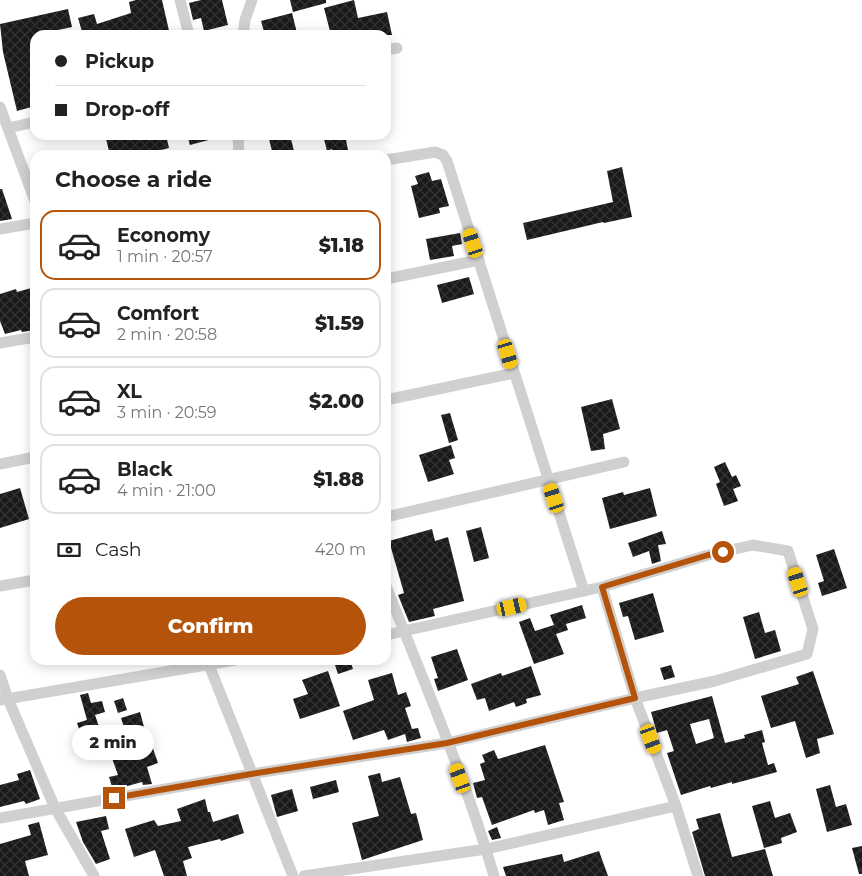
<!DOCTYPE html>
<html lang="en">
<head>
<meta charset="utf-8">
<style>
	:root { --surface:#fff; --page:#f6f6f6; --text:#222; --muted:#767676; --line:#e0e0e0; --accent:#b45309 }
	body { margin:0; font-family:Montserrat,sans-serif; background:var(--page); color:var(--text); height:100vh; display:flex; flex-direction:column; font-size:19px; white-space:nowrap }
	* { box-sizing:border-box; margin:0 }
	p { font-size:16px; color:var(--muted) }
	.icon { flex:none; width:28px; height:28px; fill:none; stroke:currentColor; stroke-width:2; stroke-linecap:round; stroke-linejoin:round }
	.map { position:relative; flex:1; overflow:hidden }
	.side { position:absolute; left:30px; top:150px; width:361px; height:515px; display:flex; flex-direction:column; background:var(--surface); border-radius:15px; box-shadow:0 2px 12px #0003 }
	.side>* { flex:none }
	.banner { position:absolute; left:30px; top:30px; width:361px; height:110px; border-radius:15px; box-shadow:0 2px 12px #0003; display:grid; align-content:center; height:110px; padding:0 25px; background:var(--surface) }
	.end { position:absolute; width:22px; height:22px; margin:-11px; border:6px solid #b45309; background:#fff; box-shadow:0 0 0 2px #fff }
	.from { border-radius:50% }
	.bubble { position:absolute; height:35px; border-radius:18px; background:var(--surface); box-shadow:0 2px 12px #0003; font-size:16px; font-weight:800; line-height:35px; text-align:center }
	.car { position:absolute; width:15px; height:30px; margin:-15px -8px; border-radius:6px; box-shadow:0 0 4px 1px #0007; background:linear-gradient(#f5c518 24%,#345 0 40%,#f5c518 0 76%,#345 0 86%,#f5c518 0) }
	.banner b { display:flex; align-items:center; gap:18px; height:48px; font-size:19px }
	.banner b+b { border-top:1px solid var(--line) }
	.banner i { width:12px; height:12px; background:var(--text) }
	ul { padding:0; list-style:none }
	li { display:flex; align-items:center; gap:15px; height:70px; margin:0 10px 8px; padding:0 15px; border:2px solid var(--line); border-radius:15px }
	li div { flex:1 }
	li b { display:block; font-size:19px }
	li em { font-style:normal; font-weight:800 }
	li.on { border-color:var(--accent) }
	li>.icon { width:45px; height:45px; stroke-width:1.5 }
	h2 { padding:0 25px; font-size:22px; line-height:60px }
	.pay { display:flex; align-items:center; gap:12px; height:55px; padding:0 25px; font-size:19px }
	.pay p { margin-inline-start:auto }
	.primary-button { display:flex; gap:10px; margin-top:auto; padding:10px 25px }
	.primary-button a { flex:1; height:58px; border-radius:30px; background:var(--accent); color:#fff; font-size:20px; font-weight:800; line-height:58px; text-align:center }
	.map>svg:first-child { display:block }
	.building { fill:url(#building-cross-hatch); fill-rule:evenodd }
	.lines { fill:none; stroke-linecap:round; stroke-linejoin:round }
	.minor { stroke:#d0d0d0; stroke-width:11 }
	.route { stroke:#b45309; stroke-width:6 }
</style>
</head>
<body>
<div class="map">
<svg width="862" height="876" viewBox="0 0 862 876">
	<defs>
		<pattern id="building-cross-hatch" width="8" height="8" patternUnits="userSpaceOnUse" patternTransform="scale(1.25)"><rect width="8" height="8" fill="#1a1a1a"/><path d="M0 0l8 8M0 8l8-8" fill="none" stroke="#333"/></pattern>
	</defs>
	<rect width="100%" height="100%" fill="#fff"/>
	<!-- building -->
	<g class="building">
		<path d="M136 0H162L170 35H83L78 18 94 14 97 24 131 13 129 2Z"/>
		<path d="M201 0H222L228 25 204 31 201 18 193 20 189 3Z"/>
		<path d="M290 0H326V3L293 12Z"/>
		<path d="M354 0 358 18 387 12 392 35H347L346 32 331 35 324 8Z"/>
		<path d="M68 9 72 27 35 35V106L17 111 3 52 0 24Z"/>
		<path d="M292 13 297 33 290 35H265L261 21Z"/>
		<path d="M105 135H166L169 148 153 152 154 155H110Z"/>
		<path d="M187 135H216V138L190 145Z"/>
		<path d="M268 135H290L295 155H273Z"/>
		<path d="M323 135H345L349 155H333L332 149 327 151Z"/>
		<path d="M622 167 632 217 604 223 603 222 527 240 523 223 613 202 607 171Z"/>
		<path d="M429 172 432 181 441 179 449 206 439 208 440 213 419 218 411 186 418 184 415 176Z"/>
		<path d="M0 189H2L12 219 0 221Z"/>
		<path d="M460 233 462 244 452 246 454 256 430 260 426 239Z"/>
		<path d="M469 277 474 294 442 303 437 285Z"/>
		<path d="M35 287V330L22 332 21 330 5 334 0 321V294L16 289 17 292Z"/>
		<path d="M612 399 620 429 603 434 605 449 591 451 581 407Z"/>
		<path d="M450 413 458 440 449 443 441 415Z"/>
		<path d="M451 445 455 458 449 460 454 474 428 482 419 455Z"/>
		<path d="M725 462 732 477 736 475 741 486 733 489 738 501 724 506 716 484 720 482 714 467Z"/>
		<path d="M20 488 29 519 0 528V494Z"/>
		<path d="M650 488 657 516 610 529 602 498 623 492 624 495Z"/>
		<path d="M481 527 489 558 474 562 466 531Z"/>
		<path d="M432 529 435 541 448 537 464 601 433 609 435 616 409 622 398 595 404 593 389 541Z"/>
		<path d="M662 531 666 544 658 545 661 561 652 564 649 551 633 557 628 543Z"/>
		<path d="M834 549 847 588 822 596 818 583 824 581 816 555Z"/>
		<path d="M653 593 664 632 635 640 628 616 623 617 619 603Z"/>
		<path d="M582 605 586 618 566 624 568 630 556 634 564 654 534 664 519 622 530 618 535 631 554 625 550 615Z"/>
		<path d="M759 612 765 633 775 630 781 651 755 659 743 617Z"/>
		<path d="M457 649 468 680 438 691 434 679 438 678 431 657Z"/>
		<path d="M350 660 353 669 338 674 335 665Z"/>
		<path d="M671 665 675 677 664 680 660 668Z"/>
		<path d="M531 666 541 695 526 699 527 703 516 707 514 702 489 711 485 698 477 700 471 684 501 673 502 676Z"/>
		<path d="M328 671 340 706 300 719 293 699 308 694 302 680Z"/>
		<path d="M813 671 834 734 817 739 820 753 806 758 795 721 771 728 761 696 799 684 796 677Z"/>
		<path d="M392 673 398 695 406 692 411 706 405 708 412 729 418 728 421 738 407 742 405 734 388 740 384 730 353 740 343 711 374 700 368 680Z"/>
		<path d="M88 693 91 703 102 701 105 712 95 715 105 744 86 750 77 723 87 720 80 695Z"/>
		<path d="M712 696 725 743 745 738 744 735 762 730 765 742 762 743 768 765 774 763 777 772 732 784V782L711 788 710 786 681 795 667 753 674 751 667 730 657 733 651 712ZM709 719 714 738 696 744 690 724Z"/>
		<path d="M123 698 127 710 118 713 114 701Z"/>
		<path d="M140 712 147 738 149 737 158 763 147 767 152 784 143 785 142 782 113 790 109 777 118 775 108 747 128 740 121 718Z"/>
		<path d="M545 745 564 802 559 803 564 820 548 825 544 810 535 813 534 810 492 825 482 797 477 798 473 783 485 780 480 764 485 762 482 755 494 750 498 759Z"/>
		<path d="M30 770 40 799 26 804 24 801 0 807V785L19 780 17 774Z"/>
		<path d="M380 773 382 782 400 777 411 814 416 813 423 840 362 860 352 823 379 816 368 776Z"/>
		<path d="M336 780 339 792 313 799 310 787Z"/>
		<path d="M830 785 836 807 846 804 852 825 827 832 816 789Z"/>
		<path d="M292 789 298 811 277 817 271 795Z"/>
		<path d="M205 799 208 812H210L213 822 238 814 244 833 221 841 220 839 188 847 192 858 183 861 187 876H164L155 850 134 857 125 829 154 820 158 826 181 821 177 809Z"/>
		<path d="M770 801 775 818 790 813 797 832 781 838 782 843 764 848 752 806Z"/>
		<path d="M720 813 732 857 765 849 773 876H705L692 832 699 829 696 819Z"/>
		<path d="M106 816 109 829 101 831 110 859 96 864 83 842 76 822Z"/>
		<path d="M39 822 48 855 25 861 29 876H0V844L31 835 28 825Z"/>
		<path d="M497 827 501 838 492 840 488 831Z"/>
		<path d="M862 846V874H859L852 848Z"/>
		<path d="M599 851 608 876H506L503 867 562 854 564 862Z"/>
	</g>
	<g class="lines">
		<!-- minor -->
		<g class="minor">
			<path d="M180 0 189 35"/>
			<path d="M243 35 245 20 252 0"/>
			<path d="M386 50 397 48"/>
			<path d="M0 107 35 201"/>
			<path d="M8 128 35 122"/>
			<path d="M238 135 239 155"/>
			<path d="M386 160 435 152 443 155 447 161 584 591"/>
			<path d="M0 229 35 223"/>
			<path d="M386 279 479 260"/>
			<path d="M0 343 35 337"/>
			<path d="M386 400 514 373"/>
			<path d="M0 464 35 457"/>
			<path d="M386 517 624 462"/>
			<path d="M0 586 35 580"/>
			<path d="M386 586C424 682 465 777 494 876"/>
			<path d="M386 635 602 587 708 555 753 545 788 551 813 629 807 654 715 681 635 698 602 587"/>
			<path d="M207 660 293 876"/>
			<path d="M0 675 8 699 55 808 94 876"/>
			<path d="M0 700 235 660"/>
			<path d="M0 818 251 774 447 743 635 698 676 806 698 876"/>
			<path d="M304 876 486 849 676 806"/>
		</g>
	</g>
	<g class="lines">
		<!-- route -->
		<path class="route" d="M114 798 251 774 447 743 635 698 602 587 708 555 723 552"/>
	</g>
</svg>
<i class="end from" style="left:723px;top:552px"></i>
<i class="end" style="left:114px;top:798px"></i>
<div class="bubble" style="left:72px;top:725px;width:82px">2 min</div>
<i class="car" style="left:473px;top:243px;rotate:342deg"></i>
<i class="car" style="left:508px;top:354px;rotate:163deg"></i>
<i class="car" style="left:554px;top:498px;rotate:342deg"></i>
<i class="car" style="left:798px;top:582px;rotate:342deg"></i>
<i class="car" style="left:512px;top:607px;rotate:77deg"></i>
<i class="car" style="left:651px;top:739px;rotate:160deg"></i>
<i class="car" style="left:460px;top:778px;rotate:340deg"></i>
<div class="banner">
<b><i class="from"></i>Pickup</b>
<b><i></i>Drop-off</b>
</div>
<section class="side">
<h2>Choose a ride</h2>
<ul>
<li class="on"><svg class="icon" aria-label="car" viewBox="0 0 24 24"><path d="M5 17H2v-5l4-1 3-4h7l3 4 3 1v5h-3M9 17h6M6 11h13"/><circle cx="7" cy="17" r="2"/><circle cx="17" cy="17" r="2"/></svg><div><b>Economy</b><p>1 min · 20:57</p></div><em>$1.18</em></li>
<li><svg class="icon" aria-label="car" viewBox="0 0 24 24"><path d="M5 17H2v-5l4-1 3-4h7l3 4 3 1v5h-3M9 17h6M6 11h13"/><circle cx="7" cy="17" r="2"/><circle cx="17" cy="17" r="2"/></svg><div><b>Comfort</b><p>2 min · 20:58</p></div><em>$1.59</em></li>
<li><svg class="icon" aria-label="car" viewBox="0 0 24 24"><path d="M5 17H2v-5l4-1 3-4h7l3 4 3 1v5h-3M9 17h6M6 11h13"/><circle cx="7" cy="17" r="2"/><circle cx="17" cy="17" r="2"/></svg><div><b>XL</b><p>3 min · 20:59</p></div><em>$2.00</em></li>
<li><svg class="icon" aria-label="car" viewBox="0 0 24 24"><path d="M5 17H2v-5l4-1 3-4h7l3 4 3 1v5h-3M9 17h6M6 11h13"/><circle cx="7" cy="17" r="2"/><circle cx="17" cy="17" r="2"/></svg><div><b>Black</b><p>4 min · 21:00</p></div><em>$1.88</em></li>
</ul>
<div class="pay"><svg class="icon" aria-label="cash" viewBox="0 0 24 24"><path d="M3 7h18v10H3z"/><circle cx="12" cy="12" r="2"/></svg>Cash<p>420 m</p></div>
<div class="primary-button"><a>Confirm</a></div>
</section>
</div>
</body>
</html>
